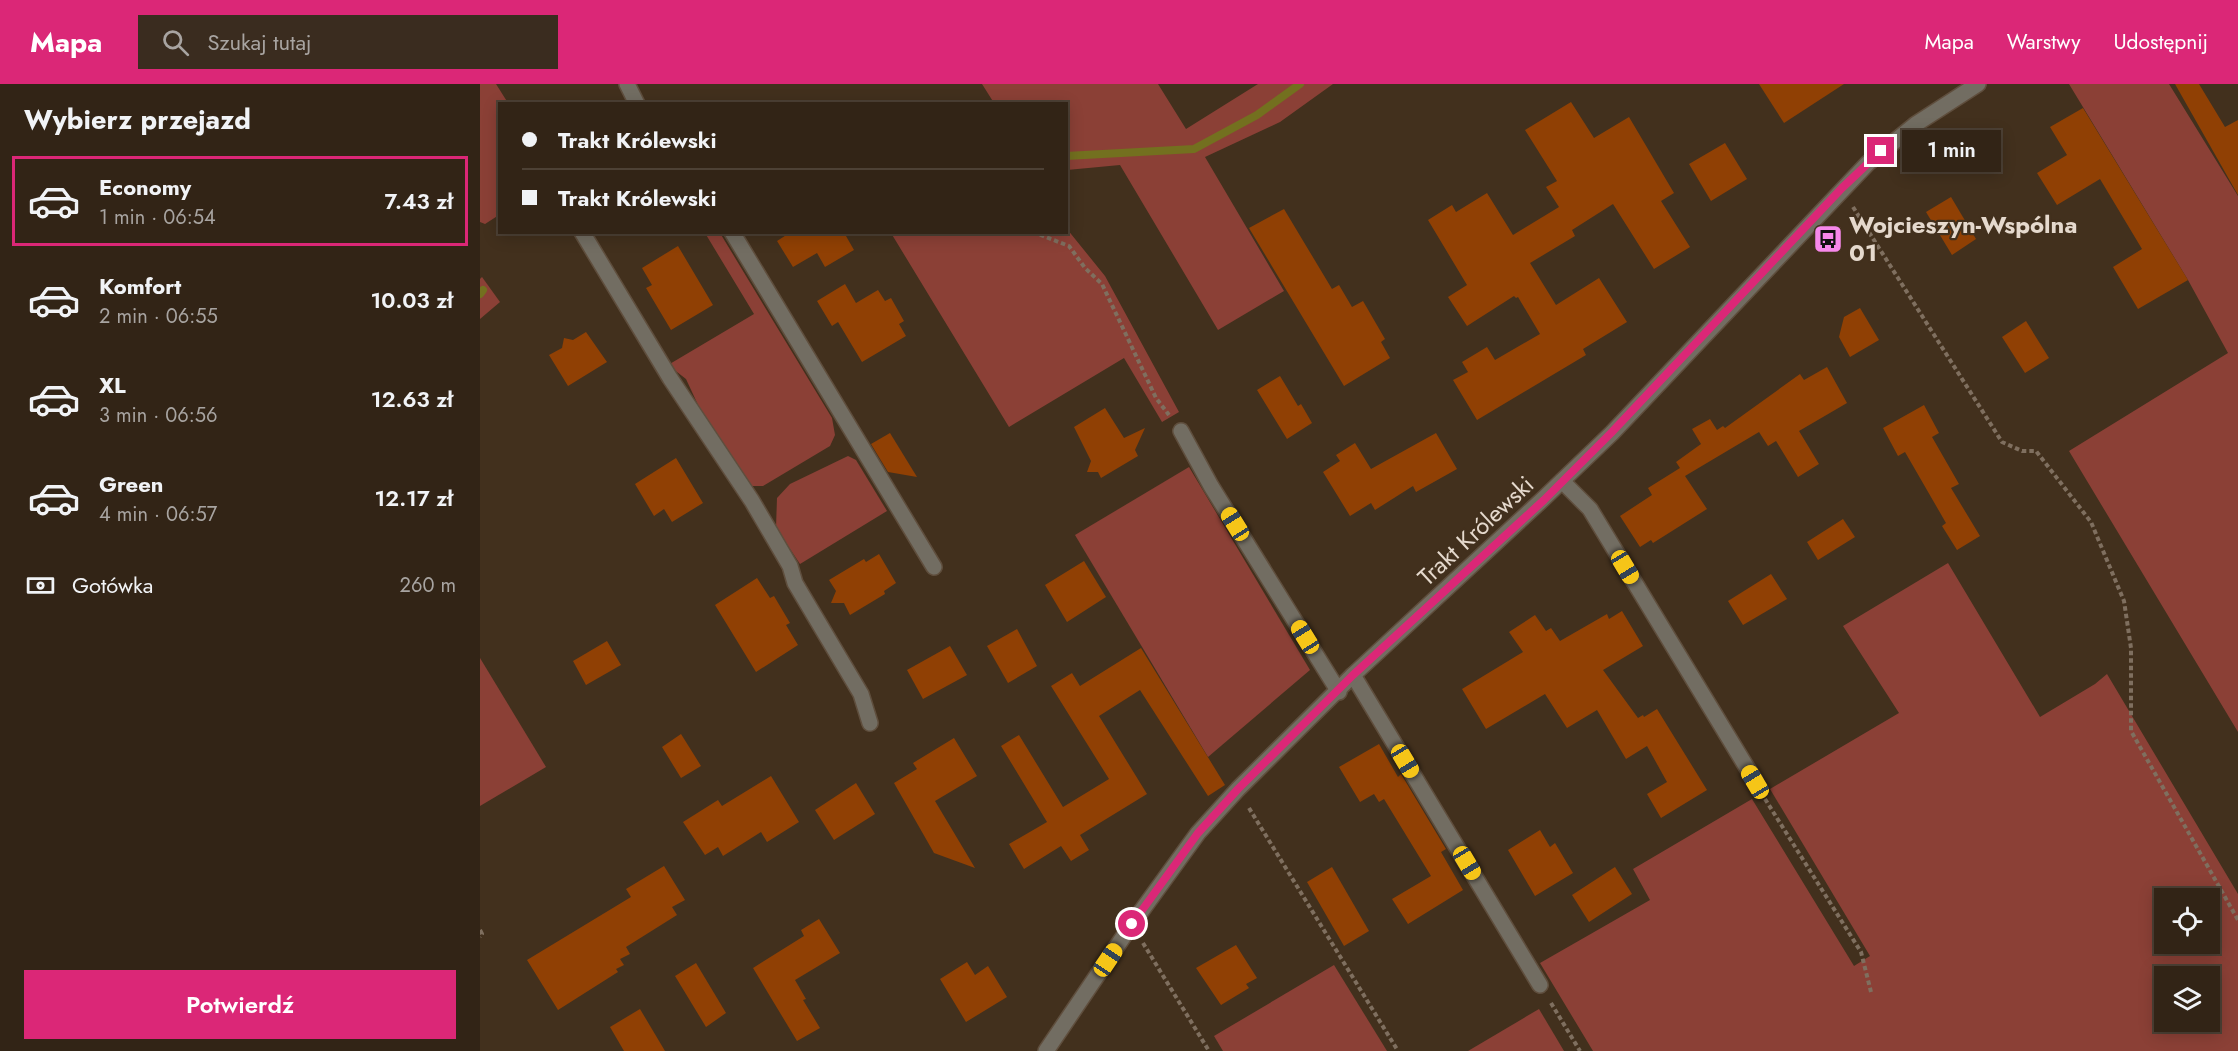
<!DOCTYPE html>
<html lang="pl">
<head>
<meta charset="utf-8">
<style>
	:root { --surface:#322416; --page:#3a2c1f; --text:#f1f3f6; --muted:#a8a4a1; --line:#4d4135; --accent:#db2777 }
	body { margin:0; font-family:Jost,sans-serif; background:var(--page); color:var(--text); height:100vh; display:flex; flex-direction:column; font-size:22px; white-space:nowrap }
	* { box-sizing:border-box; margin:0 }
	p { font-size:20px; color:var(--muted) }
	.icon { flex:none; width:33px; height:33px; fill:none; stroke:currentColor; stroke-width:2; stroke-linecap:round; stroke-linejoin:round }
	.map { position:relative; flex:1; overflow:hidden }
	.sheet { display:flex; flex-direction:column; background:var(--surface); width:480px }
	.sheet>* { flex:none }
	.hud { position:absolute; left:18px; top:18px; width:570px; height:132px; border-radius:0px; box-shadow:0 3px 15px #0003,0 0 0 2px var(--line); display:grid; align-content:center; height:132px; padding:0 24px; background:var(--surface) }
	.controls { position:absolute; left:1674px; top:804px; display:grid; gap:12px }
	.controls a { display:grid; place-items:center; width:66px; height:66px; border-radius:0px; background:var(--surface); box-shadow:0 3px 15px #0003,0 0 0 2px var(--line); font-size:30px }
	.end { position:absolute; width:27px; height:27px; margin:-14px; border:8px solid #db2777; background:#fff; box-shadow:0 0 0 3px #fff }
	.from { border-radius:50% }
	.bubble { position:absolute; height:42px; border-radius:0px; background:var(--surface); box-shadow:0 3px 15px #0003,0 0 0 2px var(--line); font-size:20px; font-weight:600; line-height:42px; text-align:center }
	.car { position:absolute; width:18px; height:36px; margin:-18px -9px; border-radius:8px; box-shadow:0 0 4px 2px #0007; background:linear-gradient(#f5c518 24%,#345 0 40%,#f5c518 0 76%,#345 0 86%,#f5c518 0) }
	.hud b { display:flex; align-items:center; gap:21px; height:57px; font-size:22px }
	.hud b+b { border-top:2px solid var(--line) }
	.hud i { width:15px; height:15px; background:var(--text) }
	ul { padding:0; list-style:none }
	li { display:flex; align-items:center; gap:18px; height:90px; margin:0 12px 9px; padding:0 12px; border:3px solid transparent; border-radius:0px }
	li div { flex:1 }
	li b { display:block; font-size:22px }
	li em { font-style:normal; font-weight:600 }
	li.on { border-color:var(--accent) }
	li>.icon { width:54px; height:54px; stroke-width:1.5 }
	h2 { padding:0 24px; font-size:27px; line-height:72px }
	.pay { display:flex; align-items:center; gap:15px; height:66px; padding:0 24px; font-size:22px }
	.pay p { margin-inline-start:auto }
	.primary-button { display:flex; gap:12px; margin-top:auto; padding:12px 24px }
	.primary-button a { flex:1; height:69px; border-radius:0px; background:var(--accent); color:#fff; font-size:24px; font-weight:600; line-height:69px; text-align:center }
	header { display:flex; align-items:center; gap:36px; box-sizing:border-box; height:84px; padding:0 30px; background:var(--accent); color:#fff }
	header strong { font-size:28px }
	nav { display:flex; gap:33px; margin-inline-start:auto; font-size:21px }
	.search { width:420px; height:54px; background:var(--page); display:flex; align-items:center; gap:15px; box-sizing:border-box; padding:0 21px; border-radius:0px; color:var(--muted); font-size:22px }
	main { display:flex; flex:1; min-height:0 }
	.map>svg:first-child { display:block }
	.green { fill:#8b4036; fill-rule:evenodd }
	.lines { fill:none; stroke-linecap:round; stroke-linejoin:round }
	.stream { stroke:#73701f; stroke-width:8 }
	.building { fill:#904004 }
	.minor-casing { stroke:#5f4e3d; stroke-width:18 }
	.path { stroke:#7f6f5f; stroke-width:4; stroke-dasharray:4.5 3; stroke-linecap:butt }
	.minor { stroke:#726d62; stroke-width:15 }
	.route { stroke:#db2777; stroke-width:8 }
	.labels { text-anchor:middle; stroke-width:4.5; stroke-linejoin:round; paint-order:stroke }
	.poi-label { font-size:24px; font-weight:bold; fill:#e5d9cd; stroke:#42301d; text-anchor:start }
	.street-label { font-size:24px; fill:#e5d9cd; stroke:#42301d }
</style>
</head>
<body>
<header>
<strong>Mapa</strong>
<div class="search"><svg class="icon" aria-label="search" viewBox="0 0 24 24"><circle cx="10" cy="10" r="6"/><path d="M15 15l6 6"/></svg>Szukaj tutaj</div>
<nav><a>Mapa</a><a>Warstwy</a><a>Udostępnij</a></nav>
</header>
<main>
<section class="sheet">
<h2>Wybierz przejazd</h2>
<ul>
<li class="on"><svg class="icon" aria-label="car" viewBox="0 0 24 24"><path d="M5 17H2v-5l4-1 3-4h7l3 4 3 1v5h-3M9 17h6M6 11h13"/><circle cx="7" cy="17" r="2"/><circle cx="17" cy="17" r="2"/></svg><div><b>Economy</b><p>1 min · 06:54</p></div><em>7.43 zł</em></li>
<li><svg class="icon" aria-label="car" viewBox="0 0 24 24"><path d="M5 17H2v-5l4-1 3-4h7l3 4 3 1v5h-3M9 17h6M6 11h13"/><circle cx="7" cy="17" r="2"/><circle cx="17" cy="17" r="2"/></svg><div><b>Komfort</b><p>2 min · 06:55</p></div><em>10.03 zł</em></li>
<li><svg class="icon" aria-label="car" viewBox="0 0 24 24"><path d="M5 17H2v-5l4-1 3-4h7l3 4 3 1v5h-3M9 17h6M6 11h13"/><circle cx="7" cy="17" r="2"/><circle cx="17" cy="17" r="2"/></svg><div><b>XL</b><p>3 min · 06:56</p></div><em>12.63 zł</em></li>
<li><svg class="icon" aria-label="car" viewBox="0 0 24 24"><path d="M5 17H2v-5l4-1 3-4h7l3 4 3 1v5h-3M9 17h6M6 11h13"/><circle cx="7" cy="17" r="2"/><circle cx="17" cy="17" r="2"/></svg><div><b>Green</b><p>4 min · 06:57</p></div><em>12.17 zł</em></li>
</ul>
<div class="pay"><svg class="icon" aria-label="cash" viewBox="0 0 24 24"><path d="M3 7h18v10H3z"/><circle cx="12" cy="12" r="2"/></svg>Gotówka<p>260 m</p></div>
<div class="primary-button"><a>Potwierdź</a></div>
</section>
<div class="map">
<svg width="1758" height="967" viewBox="0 0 1758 967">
	<rect width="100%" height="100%" fill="#42301d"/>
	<!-- green -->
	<g class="green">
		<path d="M0 0H16L28 19 20 20 19 131 5 140 0 138Z"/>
		<path d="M502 0H678L706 45 778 0H853L800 38 725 73 804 207 738 246 640 81 587 86 586 20 514 19Z"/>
		<path d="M1589 0H1689L1758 112V648L1589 367 1748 269 1708 196Z"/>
		<path d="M587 145 625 192 699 328 682 338 644 274 529 343 411 149 586 148Z"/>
		<path d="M225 149H240L352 334 355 351 350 362 283 402H269L225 336 206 295 188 281 274 230Z"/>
		<path d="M2 193 20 218 0 235V195Z"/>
		<path d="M368 372 376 376 407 427 320 480 296 444 297 414 310 400Z"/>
		<path d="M709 383 830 586 728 673 595 451Z"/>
		<path d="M1468 479 1560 633 1615 600 1627 590 1758 810V967H1113L1060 879 1170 816 1153 785 1272 715 1374 882 1390 872 1290 705 1419 629 1363 542ZM1684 814H1730V860H1684ZM1684 892H1730V938H1684Z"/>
		<path d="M0 574 66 683 0 722Z"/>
		<path d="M854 881 907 967H743L734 952Z"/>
		<path d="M1059 925 1084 967H988Z"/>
	</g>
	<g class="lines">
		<!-- stream -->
		<g class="stream">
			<path d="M586 72 714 65 777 31 820 0"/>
			<path d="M0 210 3 206"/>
		</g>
	</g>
	<!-- building -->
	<g class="building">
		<path d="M1279 0H1364L1304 39Z"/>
		<path d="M1695 0H1719L1745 43 1758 36V111Z"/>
		<path d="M1091 18 1114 54 1149 33 1194 109 1181 117 1210 163 1174 185 1133 120 1092 146 1095 152 1050 179 1076 221 1119 194 1147 238 1103 265 1106 271 997 336 973 296 988 288 982 278 1007 263 1015 276 1060 250 1038 213 1036 214 1034 212 987 242 968 213 987 201 948 136 972 121 976 128 1007 109 1033 151 1079 123 1066 103 1077 97 1045 46Z"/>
		<path d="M1603 24 1708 196 1658 225 1633 183 1662 165 1620 95 1577 121 1557 89 1587 71 1570 43Z"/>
		<path d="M1245 59 1267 95 1231 117 1209 80Z"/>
		<path d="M1471 113 1496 155 1472 171 1446 128Z"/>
		<path d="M804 125 852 205 859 201 872 223 883 217 905 255 901 258 910 274 864 302 769 144Z"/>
		<path d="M311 148H373L366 152 374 166 345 183 337 169 313 183 297 157Z"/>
		<path d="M198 162 233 221 191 246 166 204 172 201 162 184Z"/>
		<path d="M365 200 376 219 398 206 405 217 411 214 424 237 419 240 426 252 382 278 358 238 352 242 337 217Z"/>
		<path d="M1380 224 1399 256 1370 273 1359 253 1364 233Z"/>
		<path d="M1546 237 1569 274 1545 289 1522 253Z"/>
		<path d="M106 248 127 278 88 302 69 271 82 264 84 254 93 256Z"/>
		<path d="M1347 283 1367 319 1319 347 1339 380 1318 393 1296 357 1288 362 1279 348 1205 392 1227 425 1173 459 1171 456 1160 463 1140 432 1172 411 1168 404 1200 384 1196 378 1221 360 1212 345 1230 335 1237 346 1243 342 1245 344 1320 290 1324 296Z"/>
		<path d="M800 292 818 322 821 320 832 339 807 355 777 306Z"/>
		<path d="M1444 321 1459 349 1452 353 1479 400 1471 404 1500 452 1477 466 1462 442 1466 439 1425 368 1418 372 1403 344Z"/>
		<path d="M625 324 644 354 665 344 655 366 658 372 621 394 618 388H607L611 377 594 343Z"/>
		<path d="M410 349 437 393 408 388 391 360Z"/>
		<path d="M956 349 977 385 936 408 933 402 895 426 891 419 870 432 843 388 860 377 856 371 875 359 891 385Z"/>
		<path d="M196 374 223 419 192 438 184 425 174 432 155 400Z"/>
		<path d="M1363 435 1375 453 1338 476 1327 458Z"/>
		<path d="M399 470 416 499 404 507 405 510 370 531 364 519H351L356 507 349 496 384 475 386 478Z"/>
		<path d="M604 477 626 513 587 538 565 501Z"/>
		<path d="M1291 490 1307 515 1263 541 1248 517Z"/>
		<path d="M277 494 290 514 294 512 310 539 306 541 318 561 276 588 235 521Z"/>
		<path d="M1142 527 1163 562 1123 586 1158 634 1163 631 1164 633 1177 625 1227 706 1181 734 1167 710 1187 698 1167 662 1146 675 1117 626 1087 644 1065 610 1006 645 982 605 1043 568 1029 548 1055 531 1066 547 1071 544 1080 557 1127 530 1129 535Z"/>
		<path d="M537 545 557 582 528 599 507 562Z"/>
		<path d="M127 557 141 581 106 601 93 577Z"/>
		<path d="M470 562 487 591 443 615 427 586Z"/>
		<path d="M661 564 745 701 728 712 660 606 619 632 667 710 600 751 609 766 591 777 581 762 544 785 529 760 567 738 521 662 539 651 583 723 629 695 571 602 592 589 600 602Z"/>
		<path d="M201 650 221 682 201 694 182 663Z"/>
		<path d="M474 654 497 692 455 717 495 784 454 769 414 699 437 685 433 679Z"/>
		<path d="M899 660 918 693 921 690 966 765 961 768 983 806 928 840 912 815 951 792 904 715 899 718 894 710 880 718 859 683Z"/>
		<path d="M291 692 319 738 287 758 281 748 243 772 238 763 225 771 203 738 238 716 242 722Z"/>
		<path d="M376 699 395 730 354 756 335 726Z"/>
		<path d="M1060 746 1070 763 1075 759 1093 789 1055 812 1028 766Z"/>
		<path d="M184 782 205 816 192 823 197 831 146 863 150 870 140 875 144 881 136 885 138 888 78 926 47 876 151 813 146 805Z"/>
		<path d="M852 783 889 847 864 862 827 798Z"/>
		<path d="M1135 783 1152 810 1109 838 1092 811Z"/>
		<path d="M339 835 360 869 315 896 326 915 323 916 340 944 317 957 273 884 324 852 321 846Z"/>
		<path d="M756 861 777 894 766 900 769 904 741 921 716 884Z"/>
		<path d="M487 878 495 891 508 882 527 913 486 938 460 895Z"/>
		<path d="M216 879 246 929 226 943 195 892Z"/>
		<path d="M160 925 185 967H144L130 943Z"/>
	</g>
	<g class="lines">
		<!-- minor casing -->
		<g class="minor-casing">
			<g id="minor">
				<path d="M147 0 157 20"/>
				<path d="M102 148 190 294 272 417 310 482 315 499 381 610 390 639"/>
				<path d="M252 148 454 483"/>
				<path d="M701 347 731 402 859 608"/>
				<path d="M1082 397 1110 425 1275 697"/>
				<path d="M873 591 1060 901"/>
				<path d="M566 967 652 840 718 749 758 705 873 591 1063 415 1132 349 1388 79 1436 40 1498 0"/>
			</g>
		</g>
		<!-- path -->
		<g class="path">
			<path d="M1373 123 1522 358 1542 367H1556L1611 438 1644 517 1651 564V647L1758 836"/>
			<path d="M553 148 589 162 605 184 622 200 676 314 689 331"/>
			<path d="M1285 715 1381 868 1391 908"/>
			<path d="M769 724 918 967"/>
			<path d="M0 846 2 850 0 853"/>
			<path d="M663 859 729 967"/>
			<path d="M1071 919 1100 967"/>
		</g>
		<!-- minor -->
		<use href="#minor" class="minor"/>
	</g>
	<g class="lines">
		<!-- route -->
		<path class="route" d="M652 840 718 749 758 705 873 591 1064 416 1131 349 1362 104 1401 67"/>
	</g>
	<!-- icons -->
	<defs>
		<g id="bus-square" transform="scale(1.5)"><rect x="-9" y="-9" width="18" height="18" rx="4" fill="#f788eb" stroke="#42301d"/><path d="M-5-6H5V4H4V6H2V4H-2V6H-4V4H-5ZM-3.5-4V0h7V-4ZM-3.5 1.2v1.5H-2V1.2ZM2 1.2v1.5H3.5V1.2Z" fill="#111"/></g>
	</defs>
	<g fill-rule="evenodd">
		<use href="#bus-square" x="1348" y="155"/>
	</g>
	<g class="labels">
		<!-- poi labels -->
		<g class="poi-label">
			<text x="1369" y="149">Wojcieszyn-Wspólna<tspan x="1369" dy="28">01</tspan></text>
		</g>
		<!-- street labels -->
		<g class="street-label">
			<text transform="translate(996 447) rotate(-43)" y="8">Trakt Królewski</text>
		</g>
	</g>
</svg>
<div class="controls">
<a><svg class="icon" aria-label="locate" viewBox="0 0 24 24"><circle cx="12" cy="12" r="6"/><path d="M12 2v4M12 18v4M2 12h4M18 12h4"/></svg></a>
<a><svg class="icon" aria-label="layers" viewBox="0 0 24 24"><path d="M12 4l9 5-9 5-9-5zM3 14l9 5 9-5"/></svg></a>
</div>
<i class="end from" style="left:652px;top:840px"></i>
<i class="end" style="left:1401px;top:67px"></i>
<div class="bubble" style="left:1422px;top:46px;width:99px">1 min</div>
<i class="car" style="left:755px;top:440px;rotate:328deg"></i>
<i class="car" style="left:1145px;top:483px;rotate:149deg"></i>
<i class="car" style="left:825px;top:553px;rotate:328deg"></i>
<i class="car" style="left:925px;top:677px;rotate:149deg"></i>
<i class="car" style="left:1275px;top:698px;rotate:329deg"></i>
<i class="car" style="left:987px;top:779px;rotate:149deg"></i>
<i class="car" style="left:628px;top:876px;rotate:34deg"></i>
<div class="hud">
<b><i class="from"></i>Trakt Królewski</b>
<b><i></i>Trakt Królewski</b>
</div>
</div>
</main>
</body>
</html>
